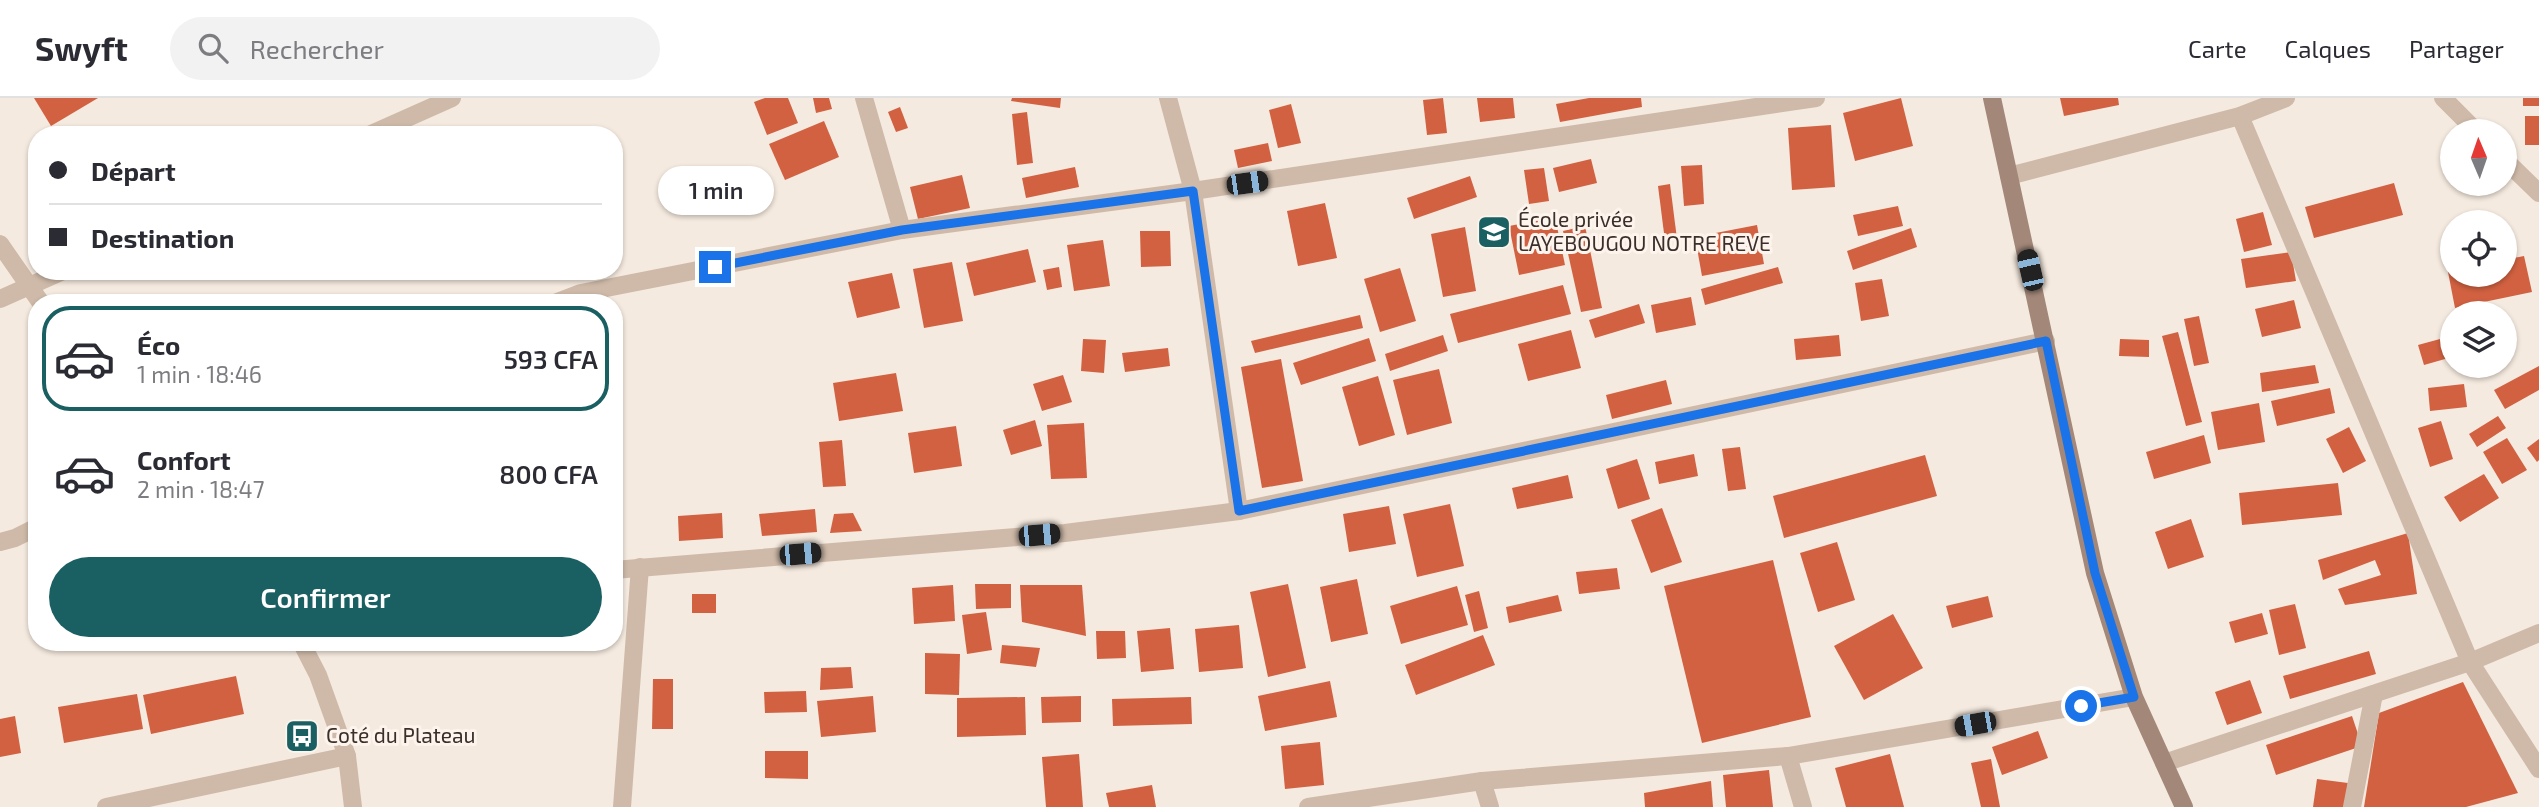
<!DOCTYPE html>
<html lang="fr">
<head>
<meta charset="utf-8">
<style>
	:root { --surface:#fff; --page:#f2f2f3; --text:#2b2b33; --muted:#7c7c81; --line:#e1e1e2; --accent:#1a5f62 }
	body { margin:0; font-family:"Exo 2",sans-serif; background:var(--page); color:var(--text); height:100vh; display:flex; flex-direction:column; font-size:26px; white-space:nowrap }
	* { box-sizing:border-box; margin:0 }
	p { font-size:23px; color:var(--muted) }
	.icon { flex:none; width:38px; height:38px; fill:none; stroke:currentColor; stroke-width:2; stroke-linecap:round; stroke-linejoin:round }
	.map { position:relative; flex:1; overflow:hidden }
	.panel { position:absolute; left:28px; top:196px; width:595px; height:357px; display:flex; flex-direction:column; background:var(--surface); border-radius:28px; box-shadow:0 2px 5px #0004 }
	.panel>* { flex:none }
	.top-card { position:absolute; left:28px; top:28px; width:595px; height:154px; border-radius:28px; box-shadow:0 2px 5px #0004; display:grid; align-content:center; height:154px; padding:0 21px; background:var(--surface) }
	.needle { width:46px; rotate:358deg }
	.controls { position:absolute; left:2440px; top:21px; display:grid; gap:14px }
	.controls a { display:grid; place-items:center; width:77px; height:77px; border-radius:50%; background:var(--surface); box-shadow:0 2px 5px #0004; font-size:35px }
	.end { position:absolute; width:32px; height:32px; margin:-16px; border:9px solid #1a73e8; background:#fff; box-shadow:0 0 0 4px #fff }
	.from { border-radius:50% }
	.bubble { position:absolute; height:49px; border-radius:24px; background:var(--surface); box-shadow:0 2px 5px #0004; font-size:23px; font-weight:600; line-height:49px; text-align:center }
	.car { position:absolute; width:21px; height:42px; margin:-21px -10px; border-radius:9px; box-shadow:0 0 5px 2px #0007; background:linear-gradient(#222 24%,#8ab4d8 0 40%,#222 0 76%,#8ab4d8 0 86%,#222 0) }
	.top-card b { display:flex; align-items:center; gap:24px; height:66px; font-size:26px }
	.top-card b+b { border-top:2px solid var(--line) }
	.top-card i { width:18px; height:18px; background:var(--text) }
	ul { padding:12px 0 0; list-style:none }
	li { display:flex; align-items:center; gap:21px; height:105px; margin:0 14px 10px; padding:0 7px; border:4px solid transparent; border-radius:28px }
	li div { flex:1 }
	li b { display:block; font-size:26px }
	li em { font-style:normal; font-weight:600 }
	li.current { border-color:var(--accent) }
	li>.icon { width:63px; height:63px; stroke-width:1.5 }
	.action { display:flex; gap:14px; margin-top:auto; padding:14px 21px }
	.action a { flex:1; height:80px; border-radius:42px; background:var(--accent); color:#fff; font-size:28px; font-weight:600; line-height:80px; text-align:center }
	header { display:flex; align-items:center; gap:42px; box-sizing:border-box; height:98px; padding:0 35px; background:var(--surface); border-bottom:2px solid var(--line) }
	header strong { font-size:33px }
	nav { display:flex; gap:38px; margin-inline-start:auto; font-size:24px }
	.search { width:490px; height:63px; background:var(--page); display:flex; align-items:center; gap:18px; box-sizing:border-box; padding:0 24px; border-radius:38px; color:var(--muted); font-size:26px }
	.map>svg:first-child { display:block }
	.building { fill:#d16141 }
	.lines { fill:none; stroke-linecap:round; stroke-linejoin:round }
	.minor { stroke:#cfbaa9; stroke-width:18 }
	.secondary { stroke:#a3887a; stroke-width:18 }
	.route { stroke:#1a73e8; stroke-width:9 }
	.labels { text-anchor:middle; stroke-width:6; stroke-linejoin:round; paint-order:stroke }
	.poi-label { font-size:21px; fill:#3c2f2a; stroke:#fcf4ed; text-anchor:start }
</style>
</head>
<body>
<header>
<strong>Swyft</strong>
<div class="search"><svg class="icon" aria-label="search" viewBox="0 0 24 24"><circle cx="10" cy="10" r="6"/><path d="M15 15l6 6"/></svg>Rechercher</div>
<nav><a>Carte</a><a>Calques</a><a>Partager</a></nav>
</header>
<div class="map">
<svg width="2539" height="709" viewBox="0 0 2539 709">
	<rect width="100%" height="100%" fill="#f5eadf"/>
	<!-- building -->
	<g class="building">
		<path d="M34 0H98L51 28Z"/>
		<path d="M765 0H788L798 25 767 37 754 4Z"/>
		<path d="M813 0H829L832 11 816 15Z"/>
		<path d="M1012 0H1061L1060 10 1011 3Z"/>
		<path d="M1443 0 1447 35 1427 37 1423 2Z"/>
		<path d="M1477 0H1513L1515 20 1480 24Z"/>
		<path d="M1589 0H1641L1642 9 1560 24 1556 6Z"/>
		<path d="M1901 0 1913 48 1855 63 1843 15Z"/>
		<path d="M2060 0H2118L2119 7 2064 18Z"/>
		<rect x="2523" y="0" width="16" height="8"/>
		<path d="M1291 6 1301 45 1278 50 1269 12Z"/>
		<path d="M900 9 908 30 896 34 888 14Z"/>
		<path d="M1027 14 1033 65 1017 67 1012 16Z"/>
		<rect x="2525" y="18" width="14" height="29"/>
		<path d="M824 23 839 59 785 82 769 46Z"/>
		<path d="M1831 27 1835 89 1792 92 1788 30Z"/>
		<path d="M1268 45 1272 63 1238 70 1234 52Z"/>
		<path d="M1591 61 1597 85 1559 94 1553 70Z"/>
		<path d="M1702 67 1704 106 1684 108 1681 68Z"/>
		<path d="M1075 69 1079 89 1026 100 1022 80Z"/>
		<path d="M1544 70 1549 103 1529 106 1524 72Z"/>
		<path d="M962 77 970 110 918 121 910 89Z"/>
		<path d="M1470 78 1477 99 1414 121 1407 100Z"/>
		<path d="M2394 85 2403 117 2314 140 2305 109Z"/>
		<path d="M1670 86 1677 141 1665 143 1658 88Z"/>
		<path d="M1325 105 1337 160 1298 168 1287 113Z"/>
		<path d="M1898 108 1903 128 1858 138 1853 117Z"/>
		<path d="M2263 114 2272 147 2244 154 2236 121Z"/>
		<path d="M1555 119 1565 167 1519 177 1509 128Z"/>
		<path d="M1757 127 1764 166 1702 178 1695 139Z"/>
		<path d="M1585 128 1602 210 1581 214 1563 133Z"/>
		<path d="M1465 129 1476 193 1443 199 1431 136Z"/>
		<path d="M1911 130 1917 149 1853 172 1847 153Z"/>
		<path d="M1140 133H1170L1171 168 1141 169Z"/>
		<path d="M1103 142 1110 188 1074 193 1067 147Z"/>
		<path d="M1028 151 1036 184 974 198 966 165Z"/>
		<path d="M2291 154 2296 183 2246 190 2241 161Z"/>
		<path d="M2524 158 2532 194 2455 210 2448 174 2452 173V177H2504V162Z"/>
		<path d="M952 164 963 223 924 230 913 171Z"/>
		<path d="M1059 169 1062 189 1047 192 1043 172Z"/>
		<path d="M1778 169 1783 185 1705 207 1701 191Z"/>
		<path d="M1400 170 1416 223 1380 234 1364 181Z"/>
		<path d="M892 175 900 210 857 220 848 184Z"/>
		<path d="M1882 181 1889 218 1861 223 1855 185Z"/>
		<path d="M1563 187 1571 216 1458 245 1450 216Z"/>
		<path d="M1691 199 1696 227 1656 235 1651 207Z"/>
		<path d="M2294 202 2301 230 2262 239 2255 211Z"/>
		<path d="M1639 206 1645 225 1595 240 1589 222Z"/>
		<path d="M1360 217 1363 230 1255 255 1251 243Z"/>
		<path d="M2199 218 2209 265 2194 268 2184 221Z"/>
		<path d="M1571 232 1581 270 1528 283 1518 246Z"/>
		<path d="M2178 234 2202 324 2186 328 2162 238Z"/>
		<path d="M1443 237 1448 253 1390 273 1385 256Z"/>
		<path d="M1839 237 1841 258 1796 262 1794 241Z"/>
		<path d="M2451 238 2452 259 2424 267 2418 247Z"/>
		<path d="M1369 240 1376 263 1301 287 1293 265Z"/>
		<path d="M1083 241 1106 242 1104 275 1081 273Z"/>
		<path d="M2120 241 2149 242V259L2119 258Z"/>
		<path d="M1168 250 1170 268 1125 274 1122 255Z"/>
		<path d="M1281 261 1303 383 1262 390 1241 269Z"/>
		<path d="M2315 267 2319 285 2262 294 2260 275Z"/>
		<path d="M2539 268V292L2505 311 2494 292Z"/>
		<path d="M1439 271 1452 325 1407 337 1393 282Z"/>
		<path d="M896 275 903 313 839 323 833 285Z"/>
		<path d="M1063 277 1072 304 1042 313 1033 286Z"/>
		<path d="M1378 278 1395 337 1359 348 1342 289Z"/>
		<path d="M1666 282 1672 306 1612 321 1606 297Z"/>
		<path d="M2464 286 2467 309 2430 313 2428 290Z"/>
		<path d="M2330 290 2335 315 2277 328 2271 303Z"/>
		<path d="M2259 305 2265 344 2218 352 2211 314Z"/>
		<path d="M2498 318 2506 330 2477 349 2469 336Z"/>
		<path d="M1035 322 1042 348 1011 357 1003 332Z"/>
		<path d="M2441 323 2453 361 2430 369 2418 330Z"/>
		<path d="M1084 325 1087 380 1051 381 1047 327Z"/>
		<path d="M956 328 962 368 914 375 908 335Z"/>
		<path d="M2349 329 2366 363 2343 375 2326 341Z"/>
		<path d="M2204 337 2211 365 2154 381 2146 354Z"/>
		<path d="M2507 340 2527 372 2502 386 2483 354Z"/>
		<path d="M2539 341V362L2537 364 2527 350Z"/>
		<path d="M842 342 846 388 823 389 819 344Z"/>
		<path d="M1740 349 1746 391 1728 393 1722 351Z"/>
		<path d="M1694 356 1698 378 1659 386 1655 364Z"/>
		<path d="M1925 357 1937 398 1784 440 1773 398Z"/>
		<path d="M1637 361 1650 401 1618 411 1606 371Z"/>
		<path d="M2484 376 2499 400 2460 424 2444 399Z"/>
		<path d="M1568 377 1573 400 1517 411 1512 390Z"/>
		<path d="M2338 385 2342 417 2242 427 2239 395Z"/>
		<path d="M1450 406 1464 468 1417 479 1403 416Z"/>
		<path d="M1389 408 1396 446 1349 454 1343 416Z"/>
		<path d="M1662 410 1682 464 1651 475 1631 422Z"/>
		<path d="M815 411 817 434 762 438 759 416Z"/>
		<path d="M722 415 723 440 679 443 678 418Z"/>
		<path d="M853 415 862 433 830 435 834 416Z"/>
		<path d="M2191 421 2204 459 2168 471 2155 434Z"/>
		<path d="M2408 435 2417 496 2345 507 2338 491 2381 477 2375 462 2323 482 2318 462Z"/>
		<path d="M1837 444 1855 502 1818 514 1800 455Z"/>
		<path d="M1773 462 1811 619 1702 645 1664 488Z"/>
		<path d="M1617 470 1620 491 1579 496 1576 474Z"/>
		<path d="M1357 481 1368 536 1331 544 1320 489Z"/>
		<path d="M975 486H1011V510L976 511Z"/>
		<path d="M1288 486 1306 570 1268 579 1250 494Z"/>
		<path d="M953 487 955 523 914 526 912 490Z"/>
		<path d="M1020 487H1082L1086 538 1022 524Z"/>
		<path d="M1457 488 1468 527 1401 546 1390 508Z"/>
		<path d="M1479 493 1488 530 1474 534 1465 497Z"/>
		<rect x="692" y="496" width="24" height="19"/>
		<path d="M1558 497 1562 513 1509 525 1506 509Z"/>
		<path d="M1988 498 1993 519 1952 530 1946 508Z"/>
		<path d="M2295 506 2306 550 2279 557 2269 512Z"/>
		<path d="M986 514 992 552 967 556 962 517Z"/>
		<path d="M2262 515 2268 536 2235 545 2229 524Z"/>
		<path d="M1893 516 1923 570 1864 602 1834 548Z"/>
		<path d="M1239 527 1243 570 1199 574 1195 531Z"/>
		<path d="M1170 530 1174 571 1141 574 1137 533Z"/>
		<path d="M1096 533H1125L1126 560 1097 561Z"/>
		<path d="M1483 537 1495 567 1416 597 1405 567Z"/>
		<path d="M1002 547 1040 550 1036 569 1000 565Z"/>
		<path d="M2369 553 2376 576 2290 601 2283 578Z"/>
		<path d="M925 555 960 556 959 597 925 596Z"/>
		<path d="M851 569 853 590 820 592 821 570Z"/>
		<path d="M236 578 244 616 151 636 143 597Z"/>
		<path d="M653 581H673V631H652Z"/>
		<path d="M2250 582 2262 615 2227 627 2215 594Z"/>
		<path d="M1330 583 1337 619 1265 633 1258 598Z"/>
		<path d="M2463 584 2518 695 2466 709H2364L2379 615Z"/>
		<path d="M806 593 807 614 765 615 764 594Z"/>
		<path d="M137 596 143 631 64 645 58 609Z"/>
		<path d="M873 598 876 634 821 639 817 603Z"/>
		<path d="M1081 598V624L1042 625 1041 599Z"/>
		<path d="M1025 599 1026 637 957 639V600Z"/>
		<path d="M1191 599 1192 626 1113 628 1112 601Z"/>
		<path d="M15 618 21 655 0 659V621Z"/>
		<path d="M2352 618 2362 648 2276 677 2266 647Z"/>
		<path d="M2038 633 2048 660 2002 677 1992 649Z"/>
		<path d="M1320 644 1324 687 1285 691 1281 648Z"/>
		<path d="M765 653H808V681L765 680Z"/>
		<path d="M1079 656 1083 709H1046L1042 659Z"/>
		<path d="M1890 656 1904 709H1846L1835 670Z"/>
		<path d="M1991 661 2000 709H1981L1971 665Z"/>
		<path d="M1769 672 1773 709H1726L1723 677Z"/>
		<path d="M2317 681 2348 685 2344 709H2313Z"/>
		<path d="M1711 683 1713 709H1645L1644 695Z"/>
		<path d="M1152 687 1156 709H1109L1106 695Z"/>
	</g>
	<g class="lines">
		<!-- minor -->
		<g class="minor">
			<path d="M864 0 902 132"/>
			<path d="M1168 0 1193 93 1239 413"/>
			<path d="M2443 0 2476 33"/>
			<path d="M2240 18 2470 564 2539 671"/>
			<path d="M369 37 452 0"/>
			<path d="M2504 61 2539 95"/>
			<path d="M2009 78 2240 18 2286 0"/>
			<path d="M0 146 41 205"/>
			<path d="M0 201 63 173"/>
			<path d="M555 205 581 195 902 132 1193 93 1816 0"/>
			<path d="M0 444 15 440 37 429"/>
			<path d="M614 472 1065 435 1239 413 2046 243"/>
			<path d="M301 544 318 577 347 658 353 709"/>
			<path d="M1788 658 1803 709"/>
			<path d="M2164 665 2470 564 2539 535"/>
			<path d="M1482 683 1490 709"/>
			<path d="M106 709 347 658"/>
			<path d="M622 709 640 469"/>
			<path d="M1308 709 1482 683 1788 658 2134 599"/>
			<path d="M2352 709 2374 596"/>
		</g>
		<!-- secondary -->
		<path class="secondary" d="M1992 0 2095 475 2134 599 2184 709"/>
	</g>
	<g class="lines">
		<!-- route -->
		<path class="route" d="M715 169 902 132 1193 93 1239 413 2046 243 2095 475 2134 599 2081 608"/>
	</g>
	<!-- icons -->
	<defs>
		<g id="school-square" transform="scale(1.75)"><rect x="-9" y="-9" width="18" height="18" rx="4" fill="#1a5f62" stroke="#fcf4ed"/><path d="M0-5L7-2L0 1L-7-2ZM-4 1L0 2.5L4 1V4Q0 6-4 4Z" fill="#fff"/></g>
		<g id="bus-square" transform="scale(1.75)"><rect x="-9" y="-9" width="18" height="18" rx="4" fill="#1a5f62" stroke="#fcf4ed"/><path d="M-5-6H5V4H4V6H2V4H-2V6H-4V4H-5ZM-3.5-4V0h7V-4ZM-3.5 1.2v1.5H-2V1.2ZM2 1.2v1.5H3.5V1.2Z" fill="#fff"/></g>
	</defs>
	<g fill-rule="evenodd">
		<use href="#school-square" x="1494" y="134"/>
		<use href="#bus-square" x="302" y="638"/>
	</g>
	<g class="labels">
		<!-- poi labels -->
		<g class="poi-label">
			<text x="1518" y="129">École privée<tspan x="1518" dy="24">LAYEBOUGOU NOTRE REVE</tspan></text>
			<text x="326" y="645">Coté du Plateau</text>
		</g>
	</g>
</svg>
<div class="controls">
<a><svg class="needle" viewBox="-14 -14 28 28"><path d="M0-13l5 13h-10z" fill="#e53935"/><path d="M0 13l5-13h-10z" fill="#7c7c81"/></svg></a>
<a><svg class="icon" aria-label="locate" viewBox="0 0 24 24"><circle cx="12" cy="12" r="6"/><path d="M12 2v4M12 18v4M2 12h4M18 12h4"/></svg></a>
<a><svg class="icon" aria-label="layers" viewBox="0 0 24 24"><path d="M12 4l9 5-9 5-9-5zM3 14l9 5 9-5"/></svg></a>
</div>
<i class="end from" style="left:2081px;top:608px"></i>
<i class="end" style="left:715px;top:169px"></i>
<div class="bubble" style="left:658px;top:68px;width:116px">1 min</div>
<i class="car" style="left:1247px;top:85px;rotate:82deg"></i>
<i class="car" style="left:2030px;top:172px;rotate:347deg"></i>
<i class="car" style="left:1039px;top:437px;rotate:85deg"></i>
<i class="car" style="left:800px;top:456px;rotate:85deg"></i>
<i class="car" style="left:1975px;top:626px;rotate:260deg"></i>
<div class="top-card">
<b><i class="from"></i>Départ</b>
<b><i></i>Destination</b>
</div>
<section class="panel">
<ul>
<li class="current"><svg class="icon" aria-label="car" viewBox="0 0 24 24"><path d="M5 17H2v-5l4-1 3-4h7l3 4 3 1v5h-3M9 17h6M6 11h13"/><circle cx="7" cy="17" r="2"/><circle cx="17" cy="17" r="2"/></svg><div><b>Éco</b><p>1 min · 18:46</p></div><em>593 CFA</em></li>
<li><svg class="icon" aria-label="car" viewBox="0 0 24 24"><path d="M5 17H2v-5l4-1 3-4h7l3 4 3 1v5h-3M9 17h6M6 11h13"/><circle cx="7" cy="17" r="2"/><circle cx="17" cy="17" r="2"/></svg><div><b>Confort</b><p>2 min · 18:47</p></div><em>800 CFA</em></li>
</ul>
<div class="action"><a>Confirmer</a></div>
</section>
</div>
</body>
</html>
